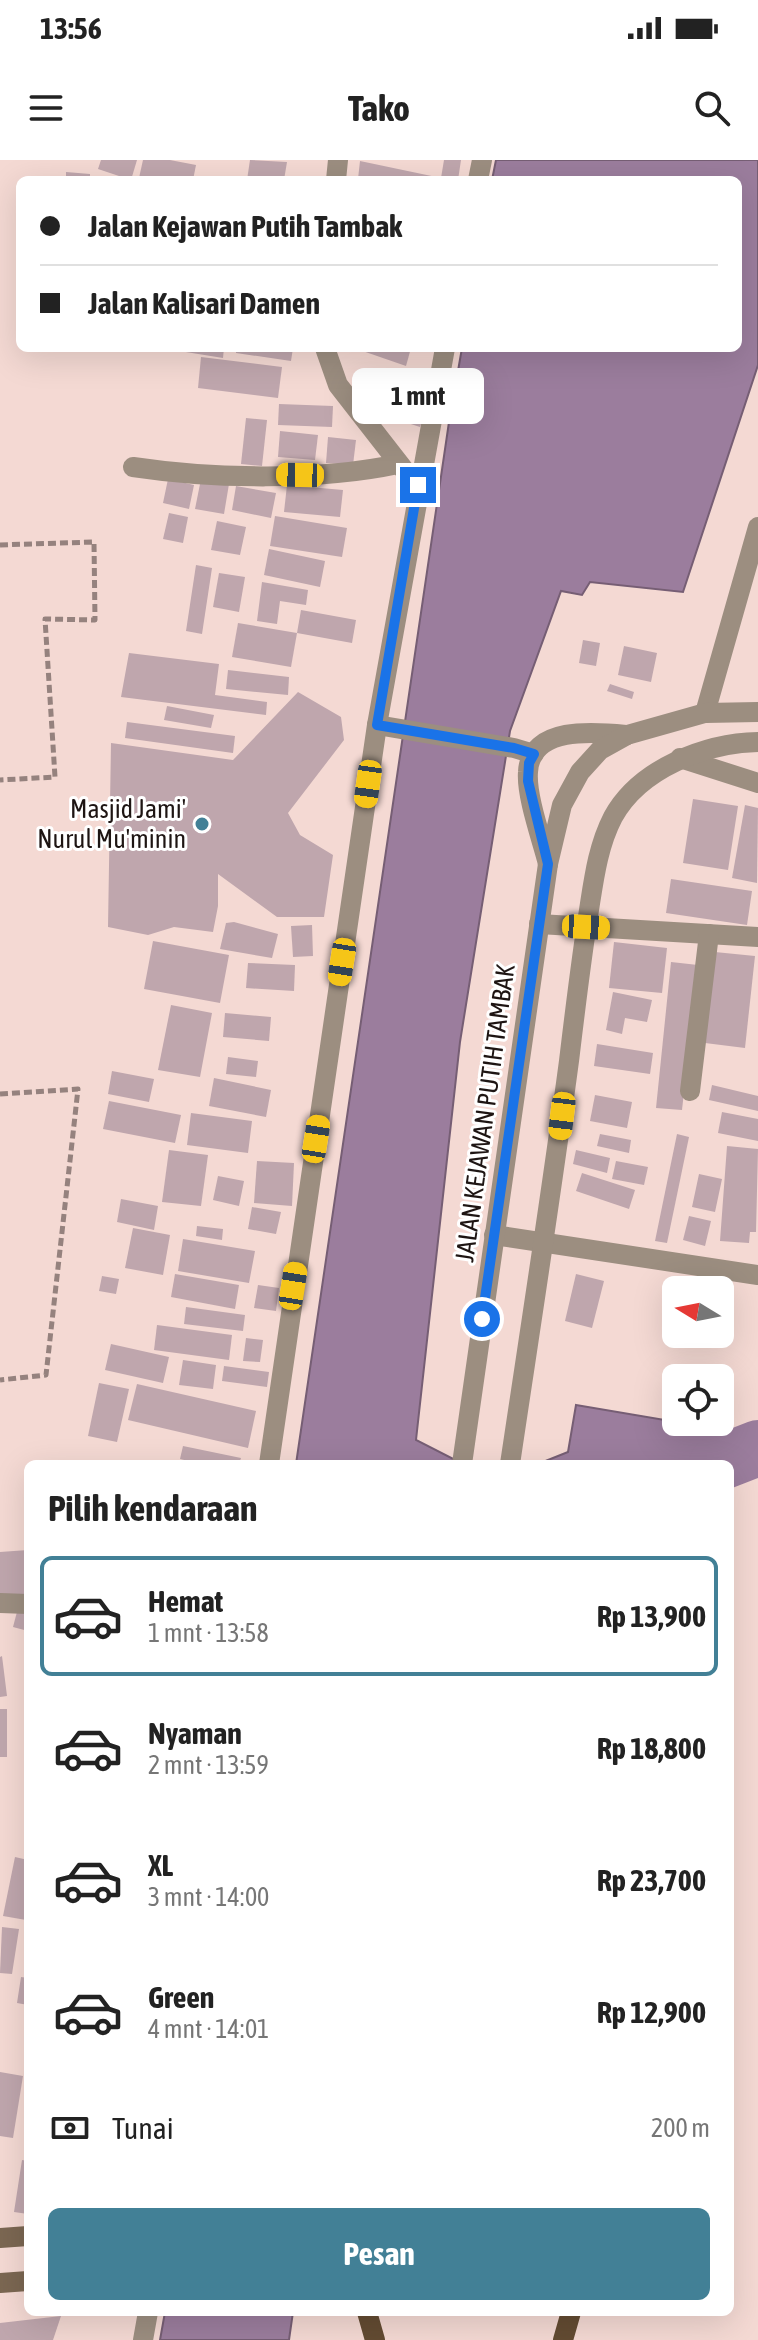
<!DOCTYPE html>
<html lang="id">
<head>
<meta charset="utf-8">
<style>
	:root { --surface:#fff; --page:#f6f6f6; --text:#222; --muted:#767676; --line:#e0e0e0; --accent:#428096 }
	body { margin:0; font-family:"Asap Condensed",sans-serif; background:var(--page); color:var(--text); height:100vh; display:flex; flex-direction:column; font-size:30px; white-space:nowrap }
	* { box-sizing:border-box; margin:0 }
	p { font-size:26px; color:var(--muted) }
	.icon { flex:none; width:44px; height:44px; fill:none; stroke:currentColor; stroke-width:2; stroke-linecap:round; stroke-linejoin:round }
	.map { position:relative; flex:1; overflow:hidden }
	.sheet { position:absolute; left:24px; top:1300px; width:710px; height:856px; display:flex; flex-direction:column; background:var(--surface); border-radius:12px; box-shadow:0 8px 32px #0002 }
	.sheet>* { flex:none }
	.top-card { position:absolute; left:16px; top:16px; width:726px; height:176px; border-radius:12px; box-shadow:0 8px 32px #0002; display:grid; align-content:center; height:176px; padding:0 24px; background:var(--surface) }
	.needle { width:52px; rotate:280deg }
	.fabs { position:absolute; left:662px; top:1116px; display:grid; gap:16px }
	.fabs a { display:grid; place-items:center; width:72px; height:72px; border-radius:12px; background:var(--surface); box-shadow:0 8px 32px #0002; font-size:40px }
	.end { position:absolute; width:36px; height:36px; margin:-18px; border:10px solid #1a73e8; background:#fff; box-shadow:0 0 0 4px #fff }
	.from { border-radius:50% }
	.bubble { position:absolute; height:56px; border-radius:12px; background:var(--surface); box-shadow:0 8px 32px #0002; font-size:26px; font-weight:700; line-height:56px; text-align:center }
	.car { position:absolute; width:24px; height:48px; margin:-24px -12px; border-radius:10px; box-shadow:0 0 6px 2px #0007; background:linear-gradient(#f5c518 24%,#345 0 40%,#f5c518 0 76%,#345 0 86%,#f5c518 0) }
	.top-card b { display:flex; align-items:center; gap:28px; height:76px; font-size:30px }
	.top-card b+b { border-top:2px solid var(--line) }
	.top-card i { width:20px; height:20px; background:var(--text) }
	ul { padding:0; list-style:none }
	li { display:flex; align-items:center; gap:24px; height:120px; margin:0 16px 12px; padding:0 8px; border:4px solid transparent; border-radius:12px }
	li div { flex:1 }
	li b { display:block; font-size:30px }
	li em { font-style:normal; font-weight:700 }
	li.selected { border-color:var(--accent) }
	li>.icon { width:72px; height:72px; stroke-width:1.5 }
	h2 { padding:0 24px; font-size:36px; line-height:96px }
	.pay { display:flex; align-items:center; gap:20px; height:88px; padding:0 24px; font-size:30px }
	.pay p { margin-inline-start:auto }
	.button { display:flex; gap:16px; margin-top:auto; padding:16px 24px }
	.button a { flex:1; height:92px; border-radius:12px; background:var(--accent); color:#fff; font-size:32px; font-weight:700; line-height:92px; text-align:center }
	.status { display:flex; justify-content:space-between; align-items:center; height:56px; padding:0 40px; background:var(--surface); direction:ltr }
	.status svg { height:22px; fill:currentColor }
	header { display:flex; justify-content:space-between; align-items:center; height:104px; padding:0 24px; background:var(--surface); font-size:36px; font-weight:700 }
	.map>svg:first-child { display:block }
	.water { fill:#9b7d9d; stroke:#765e74; stroke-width:2 }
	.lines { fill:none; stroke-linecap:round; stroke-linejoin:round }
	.river { stroke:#9b7d9d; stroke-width:56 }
	.building { fill:#bfa6ad }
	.path { stroke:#95827e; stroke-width:5; stroke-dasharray:8 4; stroke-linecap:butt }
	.minor { stroke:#9c8e80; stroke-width:20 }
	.tertiary { stroke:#9c8e80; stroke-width:20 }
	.secondary { stroke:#7b6752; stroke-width:20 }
	.primary { stroke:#634b32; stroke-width:20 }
	.route { stroke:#1a73e8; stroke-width:10 }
	.poi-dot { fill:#428096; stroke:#fff; stroke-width:3 }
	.labels { text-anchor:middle; stroke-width:6; stroke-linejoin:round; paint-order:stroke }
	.poi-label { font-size:26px; fill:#1e1513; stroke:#fff; text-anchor:end }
	.street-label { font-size:26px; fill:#1e1513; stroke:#fff }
</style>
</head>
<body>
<div class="status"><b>13:56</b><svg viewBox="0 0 49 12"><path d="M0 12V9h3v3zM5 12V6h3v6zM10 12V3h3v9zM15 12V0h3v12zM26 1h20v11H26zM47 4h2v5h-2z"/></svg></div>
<header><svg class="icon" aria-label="menu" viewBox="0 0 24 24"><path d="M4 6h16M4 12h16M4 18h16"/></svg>Tako<svg class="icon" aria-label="search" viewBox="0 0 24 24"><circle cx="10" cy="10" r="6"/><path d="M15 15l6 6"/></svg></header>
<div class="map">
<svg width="758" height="2180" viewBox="0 0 758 2180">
	<rect width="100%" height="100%" fill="#f4d9d3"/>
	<!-- water -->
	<g class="water">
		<path d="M496 0H758V205L683 432 590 422 582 435 561 431 510 571 460 882 416 1280 463 1304H480H296L449 262 462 188H738V20H492Z"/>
		<path d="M576 1245 724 1270 721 1304H538L568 1292Z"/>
		<path d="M165 2152H293L289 2180H160Z"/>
	</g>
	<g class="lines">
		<!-- river -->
		<path class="river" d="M717 1304 758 1288"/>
	</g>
	<!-- building -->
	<g class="building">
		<path d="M101 0H137L131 20 98 9Z"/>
		<path d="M143 0H170L196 5 193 20 139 18Z"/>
		<path d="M250 0 287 2 284 20H247Z"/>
		<path d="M444 0H461L458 20 358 19 360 1 441 18Z"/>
		<path d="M66 12 90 14V20H66Z"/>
		<path d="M161 188H224L223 198Z"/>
		<path d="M236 188H293L291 201 236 193Z"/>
		<path d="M354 188H411L406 206Z"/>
		<path d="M201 197 282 207 278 238 198 228Z"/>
		<path d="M391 221 431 235 420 267 380 254Z"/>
		<path d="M279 244 333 246 332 267 278 265Z"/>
		<path d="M246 258 267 260 262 306 241 304Z"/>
		<path d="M280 271 318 275 315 300 278 297Z"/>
		<path d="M328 277 356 280 353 305 326 303Z"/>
		<path d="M168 319 194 325 189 349 163 343Z"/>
		<path d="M201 319 229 324 224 354 195 349Z"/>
		<path d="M287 325 343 330 340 357 284 352Z"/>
		<path d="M236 326 276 333 271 358 232 350Z"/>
		<path d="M169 353 188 357 183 383 163 379Z"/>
		<path d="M275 356 347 368 342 397 270 386Z"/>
		<path d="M217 361 246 367 240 395 211 390Z"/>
		<path d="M269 389 325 401 320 427 264 415Z"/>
		<path d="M196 405 212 408 202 474 186 471Z"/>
		<path d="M219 413 245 417 239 452 213 447Z"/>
		<path d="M262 422 308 430 306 445 280 441 277 464 257 461Z"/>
		<path d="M301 450 356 460 352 483 297 473Z"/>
		<path d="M238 463 297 473 291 507 232 497Z"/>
		<path d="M583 480 600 483 596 506 579 503Z"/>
		<path d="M624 486 657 493 651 522 618 515Z"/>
		<path d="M129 493 219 504 215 535 267 542 266 555 121 537Z"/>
		<path d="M228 510 289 517 288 535 226 529Z"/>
		<path d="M610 524 634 532 632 539 607 531Z"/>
		<path d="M298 532 341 557 344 580 288 653 300 675 333 695 324 757H277L218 714V746L213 772 174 767 148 775 108 767 111 583 233 600Z"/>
		<path d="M167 546 214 555 211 568 164 560Z"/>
		<path d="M127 562 235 576 233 593 125 578Z"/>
		<path d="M693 639 738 646 728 710 683 703Z"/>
		<path d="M745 645 758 648 757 723 732 718Z"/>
		<path d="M671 719 752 731 747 765 666 753Z"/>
		<path d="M234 762 278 774 272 798 220 789 226 763Z"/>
		<path d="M312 765 313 796 293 797 291 766Z"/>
		<path d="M153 781 229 795 220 843 144 829Z"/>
		<path d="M614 782 667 788 662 833 609 828Z"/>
		<path d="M715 792 755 796 745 888 705 883Z"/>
		<path d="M671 802 698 805 682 950 656 948Z"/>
		<path d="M248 803 295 805 294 831 246 828Z"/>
		<path d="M613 832 652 840 647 862 625 858 622 874 606 870Z"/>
		<path d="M171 845 212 853 200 917 158 910Z"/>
		<path d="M225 853 271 857 269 881 223 877Z"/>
		<path d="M597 884 653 893 650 914 594 906Z"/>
		<path d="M228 897 258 901 256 917 226 914Z"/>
		<path d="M112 911 154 919 149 942 108 934Z"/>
		<path d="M214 918 271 930 266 957 209 946Z"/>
		<path d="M712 925 758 936V951L709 940Z"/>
		<path d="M595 935 632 942 627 968 590 961Z"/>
		<path d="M109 941 181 955 175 983 103 969Z"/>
		<path d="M722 952 758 959V981L718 973Z"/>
		<path d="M191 953 252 961 248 993 187 985Z"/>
		<path d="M600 974 631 980 629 993 597 986Z"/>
		<path d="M677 974 689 977 667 1083 655 1081Z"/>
		<path d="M727 986 758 989 756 1072H750L749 1083 720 1081Z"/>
		<path d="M169 990 208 995 201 1046 162 1042Z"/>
		<path d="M576 990 610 998 607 1013 573 1004Z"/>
		<path d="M257 1001 294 1003 292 1046 254 1043Z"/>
		<path d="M616 1001 648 1007 644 1025 612 1019Z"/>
		<path d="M582 1013 635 1030 629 1049 576 1031Z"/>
		<path d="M699 1014 722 1019 715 1052 692 1047Z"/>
		<path d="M218 1016 244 1021 239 1046 213 1040Z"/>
		<path d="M121 1039 158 1046 154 1070 117 1062Z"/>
		<path d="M252 1047 281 1052 276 1074 248 1069Z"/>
		<path d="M689 1056 711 1061 705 1086 683 1080Z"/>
		<path d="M197 1066 223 1069 222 1080 196 1076Z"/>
		<path d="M133 1068 170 1075 163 1115 125 1108Z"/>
		<path d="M183 1079 255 1091 249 1123 178 1111Z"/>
		<path d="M175 1114 239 1125 235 1149 171 1137Z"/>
		<path d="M576 1114 604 1121 592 1168 565 1161Z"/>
		<path d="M102 1116 119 1119 116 1134 99 1131Z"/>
		<path d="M258 1125 279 1128 276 1151 254 1148Z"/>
		<path d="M186 1147 245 1155 243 1171 184 1164Z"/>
		<path d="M157 1165 232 1175 229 1200 154 1190Z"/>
		<path d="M246 1178 263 1180 260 1202 243 1201Z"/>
		<path d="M111 1184 169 1197 163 1223 105 1210Z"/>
		<path d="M183 1200 216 1205 213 1229 179 1225Z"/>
		<path d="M224 1206 269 1212 267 1227 222 1221Z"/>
		<path d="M99 1223 129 1229 117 1282 88 1276Z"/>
		<path d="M137 1224 256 1251 248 1288 128 1260Z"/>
		<path d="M183 1286 241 1298 239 1304H201L180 1299Z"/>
		<path d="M28 1390V1437L0 1439V1392Z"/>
		<path d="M18 1448 28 1450V1471L13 1467Z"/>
		<path d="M2 1496 7 1536 0 1537V1497Z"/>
		<rect x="0" y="1549" width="7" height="48"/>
		<path d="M15 1697 28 1700 26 1760 3 1756Z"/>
		<path d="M2 1767 19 1769 12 1814 0 1813Z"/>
		<path d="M21 1817 28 1818V1845L17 1843Z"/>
		<path d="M0 1912 23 1916 13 1978 0 1976Z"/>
		<path d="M22 2000 28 2001V2054L14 2052Z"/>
		<path d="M61 2156 53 2180H0V2163Z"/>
	</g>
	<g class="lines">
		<!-- path -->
		<g class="path">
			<path d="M0 385 94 382 95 460 45 459 55 617 0 620"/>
			<path d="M0 934 78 929 46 1215 0 1220"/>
		</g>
		<!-- minor -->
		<g class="minor">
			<path d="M336 20 338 0"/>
			<path d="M478 20 482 0"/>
			<path d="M325 188 338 225 405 311"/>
			<path d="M133 307C213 319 319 321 398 304"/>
			<path d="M705 553 758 367"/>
			<path d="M377 565 514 588 534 594"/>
			<path d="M680 598 758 623"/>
			<path d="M548 704C542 680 526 636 528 612 530 565 596 572 627 575"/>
			<path d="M539 764 758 777"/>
			<path d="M690 931 709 774"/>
			<path d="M494 1075 758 1115"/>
			<path d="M269 1304 377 565 445 188"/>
			<path d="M0 1443 28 1444"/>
			<path d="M143 2180 148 2152"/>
		</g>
		<!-- tertiary -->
		<g class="tertiary">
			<path d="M462 1304 548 704 562 645 580 612 600 590 627 575 705 553 758 552"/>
			<path d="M510 1304C530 1170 551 1036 569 901 575 851 581 800 589 750 594 718 598 686 613 657 640 608 706 583 758 582"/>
		</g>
		<!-- secondary -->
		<g class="secondary">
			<path d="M0 2078 28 2076"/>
			<path d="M0 2123 28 2121"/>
		</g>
		<!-- primary -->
		<g class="primary">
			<path d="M367 2152 375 2180"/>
			<path d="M563 2180 571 2152"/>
		</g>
	</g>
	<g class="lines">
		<!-- route -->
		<path class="route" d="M418 325 377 565 514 588 534 594 529 603 528 621 548 704 482 1159"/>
	</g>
	<!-- markers -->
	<circle class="poi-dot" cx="202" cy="664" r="8"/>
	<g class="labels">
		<!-- poi labels -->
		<g class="poi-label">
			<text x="186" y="658">Masjid Jami'<tspan x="186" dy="30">Nurul Mu'minin</tspan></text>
		</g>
		<!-- street labels -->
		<g class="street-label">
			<text transform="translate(485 953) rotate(-82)" y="9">JALAN KEJAWAN PUTIH TAMBAK</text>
		</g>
	</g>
</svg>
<div class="fabs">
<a><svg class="needle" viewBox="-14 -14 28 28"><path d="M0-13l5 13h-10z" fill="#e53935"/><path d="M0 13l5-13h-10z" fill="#767676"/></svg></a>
<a><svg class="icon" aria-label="locate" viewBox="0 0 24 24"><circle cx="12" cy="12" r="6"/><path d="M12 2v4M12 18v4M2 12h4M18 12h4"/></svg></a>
</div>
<i class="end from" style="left:482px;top:1159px"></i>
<i class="end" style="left:418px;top:325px"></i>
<div class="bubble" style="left:352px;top:208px;width:132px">1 mnt</div>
<i class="car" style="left:300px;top:315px;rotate:271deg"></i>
<i class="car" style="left:368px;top:624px;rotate:188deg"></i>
<i class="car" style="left:586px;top:767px;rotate:93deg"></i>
<i class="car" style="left:342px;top:802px;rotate:189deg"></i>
<i class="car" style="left:562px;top:956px;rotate:187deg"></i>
<i class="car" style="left:316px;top:979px;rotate:9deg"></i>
<i class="car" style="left:293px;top:1126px;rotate:9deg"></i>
<div class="top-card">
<b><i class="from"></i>Jalan Kejawan Putih Tambak</b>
<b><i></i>Jalan Kalisari Damen</b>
</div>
<section class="sheet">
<h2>Pilih kendaraan</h2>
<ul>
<li class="selected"><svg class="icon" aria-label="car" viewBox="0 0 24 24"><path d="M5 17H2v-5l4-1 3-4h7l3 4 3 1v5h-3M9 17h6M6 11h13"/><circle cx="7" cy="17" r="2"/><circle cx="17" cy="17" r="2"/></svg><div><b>Hemat</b><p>1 mnt · 13:58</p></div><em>Rp 13,900</em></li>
<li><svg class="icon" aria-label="car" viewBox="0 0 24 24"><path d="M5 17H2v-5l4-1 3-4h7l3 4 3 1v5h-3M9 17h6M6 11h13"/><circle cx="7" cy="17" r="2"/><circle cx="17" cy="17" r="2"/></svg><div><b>Nyaman</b><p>2 mnt · 13:59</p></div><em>Rp 18,800</em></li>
<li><svg class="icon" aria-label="car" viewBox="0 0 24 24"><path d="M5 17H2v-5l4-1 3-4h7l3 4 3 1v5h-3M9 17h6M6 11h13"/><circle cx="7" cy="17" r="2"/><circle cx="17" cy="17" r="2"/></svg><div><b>XL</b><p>3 mnt · 14:00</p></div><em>Rp 23,700</em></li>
<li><svg class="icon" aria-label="car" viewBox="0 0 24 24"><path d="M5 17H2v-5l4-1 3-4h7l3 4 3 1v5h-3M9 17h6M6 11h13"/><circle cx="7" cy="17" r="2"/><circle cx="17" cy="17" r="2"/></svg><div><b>Green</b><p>4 mnt · 14:01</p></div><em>Rp 12,900</em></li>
</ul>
<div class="pay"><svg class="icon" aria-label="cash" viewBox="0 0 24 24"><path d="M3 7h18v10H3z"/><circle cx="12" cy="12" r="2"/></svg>Tunai<p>200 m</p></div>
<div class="button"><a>Pesan</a></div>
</section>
</div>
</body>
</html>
